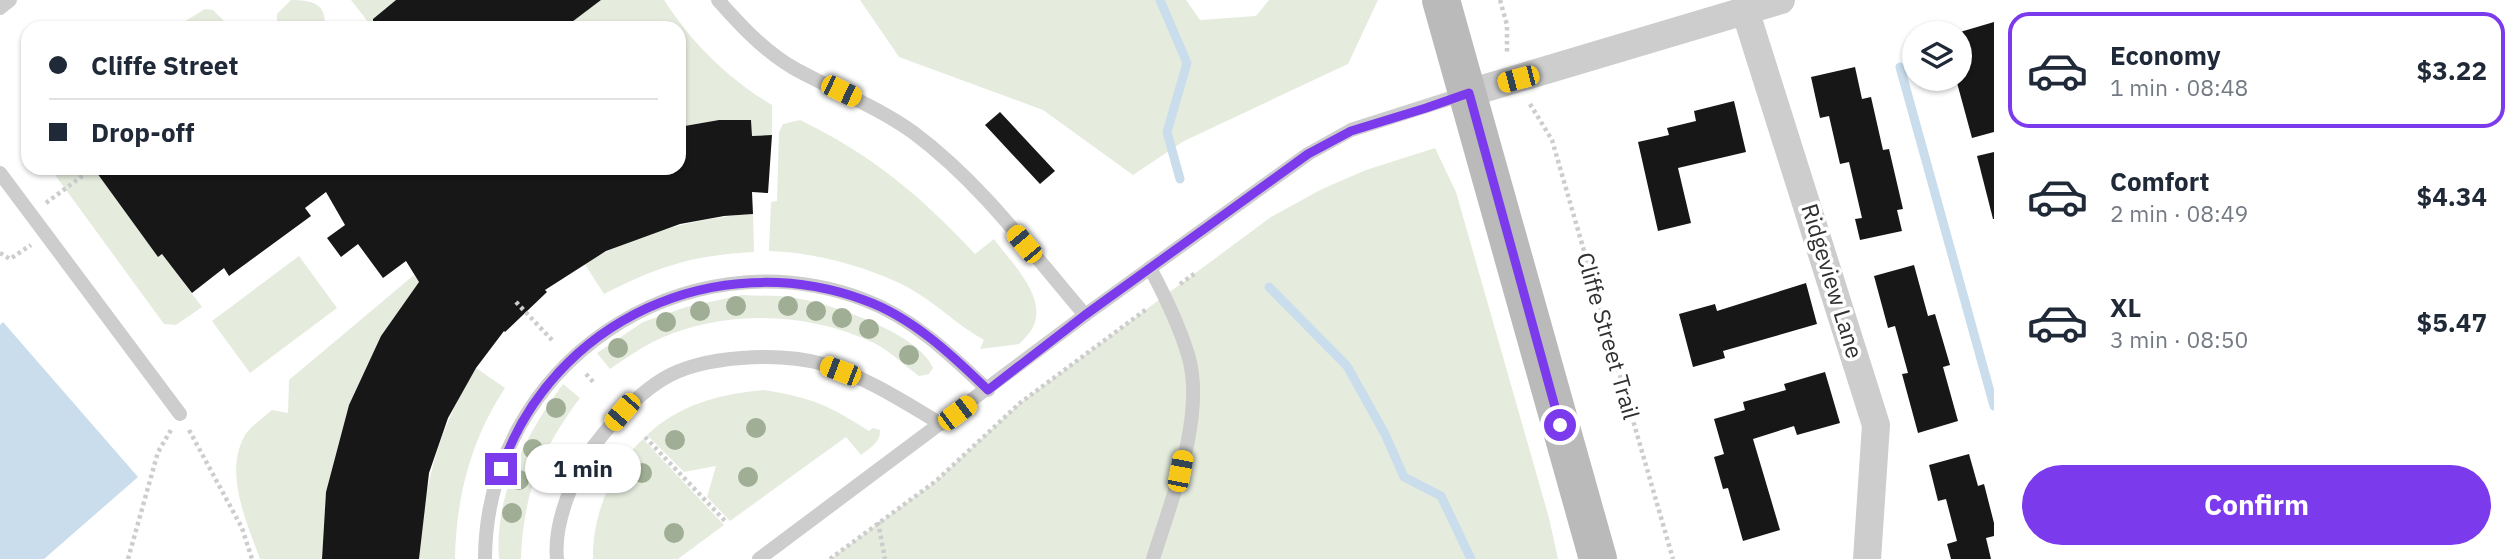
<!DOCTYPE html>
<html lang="en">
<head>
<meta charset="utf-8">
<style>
	:root { --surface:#fff; --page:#f6f6f7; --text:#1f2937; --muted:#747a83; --line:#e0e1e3; --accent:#7c3aed }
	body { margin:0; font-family:"IBM Plex Sans",sans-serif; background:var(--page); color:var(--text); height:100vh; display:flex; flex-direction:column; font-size:26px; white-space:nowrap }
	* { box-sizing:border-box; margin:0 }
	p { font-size:23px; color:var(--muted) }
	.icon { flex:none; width:38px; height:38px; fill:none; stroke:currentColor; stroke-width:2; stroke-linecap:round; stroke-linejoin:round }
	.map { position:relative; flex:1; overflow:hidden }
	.panel { display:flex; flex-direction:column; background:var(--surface); width:525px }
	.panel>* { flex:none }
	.banner { position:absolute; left:21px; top:21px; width:665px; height:154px; border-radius:21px; box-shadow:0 2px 5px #0004; display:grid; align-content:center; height:154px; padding:0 28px; background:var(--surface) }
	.fabs { position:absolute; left:1902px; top:21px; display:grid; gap:14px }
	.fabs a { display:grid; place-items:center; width:70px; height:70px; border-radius:50%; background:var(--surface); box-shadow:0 2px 5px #0004; font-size:35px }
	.end { position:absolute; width:32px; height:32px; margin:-16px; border:9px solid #7c3aed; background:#fff; box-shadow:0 0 0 4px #fff }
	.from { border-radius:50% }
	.bubble { position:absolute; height:49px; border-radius:24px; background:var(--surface); box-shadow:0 2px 5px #0004; font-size:23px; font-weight:700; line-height:49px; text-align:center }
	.car { position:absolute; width:21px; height:42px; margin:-21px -10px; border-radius:9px; box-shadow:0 0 5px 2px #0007; background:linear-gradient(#f5c518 24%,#345 0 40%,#f5c518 0 76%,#345 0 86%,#f5c518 0) }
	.banner b { display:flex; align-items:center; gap:24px; height:66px; font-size:26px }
	.banner b+b { border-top:2px solid var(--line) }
	.banner i { width:18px; height:18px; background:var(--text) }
	ul { padding:12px 0 0; list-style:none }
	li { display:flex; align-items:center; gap:21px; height:116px; margin:0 14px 10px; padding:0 14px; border:4px solid transparent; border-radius:21px }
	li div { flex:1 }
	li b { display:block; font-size:26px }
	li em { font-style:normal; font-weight:700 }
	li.current { border-color:var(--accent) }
	li>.icon { width:63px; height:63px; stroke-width:1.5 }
	.primary-button { display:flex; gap:14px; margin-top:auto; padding:14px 28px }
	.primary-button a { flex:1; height:80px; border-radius:42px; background:var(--accent); color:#fff; font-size:28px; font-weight:700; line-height:80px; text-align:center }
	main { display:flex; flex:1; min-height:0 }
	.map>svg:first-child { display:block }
	.green { fill:#e5ecde }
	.water { fill:#caddec }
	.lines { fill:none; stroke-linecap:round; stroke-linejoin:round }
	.stream { stroke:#caddec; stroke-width:9 }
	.building { fill:#171717 }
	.path { stroke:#cdcdcd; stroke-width:4.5; stroke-dasharray:3.5 3.5; stroke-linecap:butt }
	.service { stroke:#cdcdcd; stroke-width:14 }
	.minor { stroke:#cdcdcd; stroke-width:28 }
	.secondary { stroke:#bababa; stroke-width:38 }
	.tree { fill:#9fae94 }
	.route { stroke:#7c3aed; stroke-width:9 }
	.labels { text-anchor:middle; stroke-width:7; stroke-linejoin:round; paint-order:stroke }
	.street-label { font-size:23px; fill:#303030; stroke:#fff }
</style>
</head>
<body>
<main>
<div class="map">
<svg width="1994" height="559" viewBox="0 0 1994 559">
	<rect width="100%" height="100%" fill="#fff"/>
	<!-- green -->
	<g class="green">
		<path d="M291 0C311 0 328 3 324 28H277V14Z"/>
		<path d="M351 0H396L373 19V28Z"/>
		<path d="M601 0H664C692 43 728 79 772 105V135L752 136 751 120H719L679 127V28H564Z"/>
		<path d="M860 0H1186L1200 20 1256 16 1269 0H1378L1348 64 1184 141 1133 175 1043 110 899 57Z"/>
		<path d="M205 9 213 10 231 28H174Z"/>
		<path d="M800 120C871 154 921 196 975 254L994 239C1009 260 1044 293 1035 322 1033 330 1025 338 1019 344L980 349 984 340C957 325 936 303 909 288 870 267 813 252 769 251L771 202 777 201 779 132 783 124Z"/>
		<path d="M1435 148 1456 192 1549 518 1558 559H830L936 481 1020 403 1271 217 1322 189 1366 170Z"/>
		<path d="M50 168H103L97 173 158 257 162 254 202 307 176 325 164 324Z"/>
		<path d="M753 214 754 252C693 255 657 267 604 294L584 263C638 234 692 218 753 214Z"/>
		<path d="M299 256 337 308 250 373 212 321Z"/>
		<path d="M414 275 419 282 381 336 349 405 326 492 322 559H260C247 523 224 474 244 437 249 427 263 418 272 410L288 413 289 380Z"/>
		<path d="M742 295C759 296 778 295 796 298 831 304 919 333 933 368L929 374 919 376C905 366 891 352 876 344 810 312 728 309 661 338 643 346 626 358 610 369L597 353 643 322 686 307Z"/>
		<path d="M476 368 505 388C471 439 456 498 455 559H419C424 484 437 432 476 368Z"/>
		<path d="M563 384 580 398C541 450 523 494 521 559H499C494 495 526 434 563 384Z"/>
		<path d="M764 390C813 398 828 405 869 431L873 428 880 430C881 442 870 448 861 455L846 437 730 521 707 497 716 466 684 472 647 435C679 404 721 394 764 390Z"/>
		<path d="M643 439 724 525 678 559H593C592 516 611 469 643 439Z"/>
	</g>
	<!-- water -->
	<path class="water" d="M3 322 138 477 44 559H0V325Z"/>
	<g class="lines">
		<!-- stream -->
		<g class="stream">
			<path d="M1160 0 1187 63 1167 132 1180 179"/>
			<path d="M1900 67 1994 406"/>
			<path d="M1269 287 1347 366 1385 434 1404 477 1441 496 1471 559"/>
		</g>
	</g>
	<!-- building -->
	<g class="building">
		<path d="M396 0H601L564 28H373V19Z"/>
		<path d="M1994 22V132L1972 138 1956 79H1960V32Z"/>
		<path d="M1855 67 1862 99 1871 97 1883 150 1889 149 1903 209 1897 210 1902 231 1860 240 1855 219 1862 218 1849 162 1840 164 1829 116 1820 118 1811 77Z"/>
		<path d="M1734 101 1746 152 1678 168 1691 223 1658 231 1638 142 1669 135 1667 128 1696 121 1694 111Z"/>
		<path d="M1000 112 1055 171 1040 184 985 125Z"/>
		<path d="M719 120H751L752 136 772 135 768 193 752 192 753 214 724 216 680 224 606 251 545 290 547 292 505 332 504 331 476 368 448 418 429 473 419 559H322L326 492 349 405 381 336 419 282 406 261 383 278 358 244 341 257 327 238 345 225 326 192 305 208 311 216 229 276 224 268 192 293 162 254 158 257 97 173 103 168H544L549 174 560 168H679V127Z"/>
		<path d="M1994 152V219H1993L1977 156Z"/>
		<path d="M1914 265 1928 316 1935 314 1950 365 1943 367 1958 421 1918 433 1902 374 1908 373 1895 326 1888 328 1874 276Z"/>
		<path d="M1806 283 1817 324 1723 351 1725 358 1693 367 1679 314 1715 304 1717 311Z"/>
		<path d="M1825 372 1840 423 1797 435 1794 426 1753 439 1780 530 1743 541 1728 488 1723 489 1714 457 1724 454 1714 419 1745 410 1743 402 1786 390 1784 384Z"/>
		<path d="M1969 454 1978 486 1984 484 1994 523V536L1986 538 1991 559H1951L1947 544 1957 541 1946 499 1938 501 1929 465Z"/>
	</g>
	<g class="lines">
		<!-- path -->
		<g class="path">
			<path d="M1500 0 1507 25V54"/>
			<path d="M1530 104 1552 140 1673 559"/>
			<path d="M46 203 93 168"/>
			<path d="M0 253 10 259 31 245"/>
			<path d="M1180 284 1197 272"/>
			<path d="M516 302 552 340"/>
			<path d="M586 374 595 384"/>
			<path d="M189 430 242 528 252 559"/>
			<path d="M645 437 727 523"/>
			<path d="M878 522 885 559"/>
			<path d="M128 559 158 452 171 430"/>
			<path d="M830 559 936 481 1020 403 1148 308"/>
		</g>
		<!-- service -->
		<g class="service">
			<path d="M718 0C741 26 766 53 797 70 836 91 878 107 914 133 981 183 1031 252 1085 315"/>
			<path d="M0 8 10 0"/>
			<path d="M0 173 180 414"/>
			<path d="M1150 268C1165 296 1180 327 1189 358 1205 418 1171 501 1153 559"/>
			<path d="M485 559C486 365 683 231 865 300 913 318 951 355 988 390"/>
			<path d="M557 559C553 519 578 463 604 433 621 413 640 393 663 379 702 355 779 352 823 364 866 377 904 402 941 424"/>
			<path d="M759 559 1085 315 1308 154 1351 130 1467 93"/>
		</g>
		<!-- minor -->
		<g class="minor">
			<path d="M1745 10 1876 425 1867 559"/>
			<path d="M1469 93 1781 0"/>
		</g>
		<!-- secondary -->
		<path class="secondary" d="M1441 0 1598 559"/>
	</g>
	<!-- trees -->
	<g class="tree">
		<circle cx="736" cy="306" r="10"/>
		<circle cx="788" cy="306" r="10"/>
		<circle cx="700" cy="311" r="10"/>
		<circle cx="816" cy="311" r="10"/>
		<circle cx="842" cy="318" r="10"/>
		<circle cx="666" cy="322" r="10"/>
		<circle cx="869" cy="329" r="10"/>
		<circle cx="618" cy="348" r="10"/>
		<circle cx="909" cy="355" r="10"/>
		<circle cx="556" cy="408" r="10"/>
		<circle cx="756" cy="428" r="10"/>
		<circle cx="675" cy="440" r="10"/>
		<circle cx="533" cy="449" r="10"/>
		<circle cx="642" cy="473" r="10"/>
		<circle cx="748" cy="477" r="10"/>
		<circle cx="519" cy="480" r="10"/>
		<circle cx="512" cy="513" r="10"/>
		<circle cx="674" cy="533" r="10"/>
	</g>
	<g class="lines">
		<!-- route -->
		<path class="route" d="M501 469C553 320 716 246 864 300 912 317 952 355 988 390L1085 315 1308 154 1351 131 1426 108 1469 93 1560 425"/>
	</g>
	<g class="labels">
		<!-- street labels -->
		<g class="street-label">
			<text transform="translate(1832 281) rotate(73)" y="8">Ridgeview Lane</text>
			<text transform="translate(1608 336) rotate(74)" y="8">Cliffe Street Trail</text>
		</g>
	</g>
</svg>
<div class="fabs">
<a><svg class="icon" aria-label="layers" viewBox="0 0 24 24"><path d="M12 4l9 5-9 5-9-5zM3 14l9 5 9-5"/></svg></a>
</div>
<i class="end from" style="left:1560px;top:425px"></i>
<i class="end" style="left:501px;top:469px"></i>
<div class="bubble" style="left:525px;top:444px;width:116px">1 min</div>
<i class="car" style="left:1518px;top:79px;rotate:255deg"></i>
<i class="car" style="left:841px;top:91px;rotate:116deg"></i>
<i class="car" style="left:1024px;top:244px;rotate:320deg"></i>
<i class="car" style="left:840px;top:371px;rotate:291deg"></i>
<i class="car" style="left:622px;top:412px;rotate:221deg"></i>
<i class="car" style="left:957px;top:413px;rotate:53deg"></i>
<i class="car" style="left:1180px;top:471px;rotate:11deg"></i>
<div class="banner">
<b><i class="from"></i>Cliffe Street</b>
<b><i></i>Drop-off</b>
</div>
</div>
<section class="panel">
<ul>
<li class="current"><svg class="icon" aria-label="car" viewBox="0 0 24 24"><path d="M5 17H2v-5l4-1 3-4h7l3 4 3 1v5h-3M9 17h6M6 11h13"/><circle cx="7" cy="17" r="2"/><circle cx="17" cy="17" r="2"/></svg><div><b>Economy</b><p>1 min · 08:48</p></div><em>$3.22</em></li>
<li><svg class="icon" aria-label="car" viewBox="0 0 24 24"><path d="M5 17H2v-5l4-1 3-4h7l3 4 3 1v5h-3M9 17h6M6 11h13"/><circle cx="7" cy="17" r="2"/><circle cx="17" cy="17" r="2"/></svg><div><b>Comfort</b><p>2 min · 08:49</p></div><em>$4.34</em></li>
<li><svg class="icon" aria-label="car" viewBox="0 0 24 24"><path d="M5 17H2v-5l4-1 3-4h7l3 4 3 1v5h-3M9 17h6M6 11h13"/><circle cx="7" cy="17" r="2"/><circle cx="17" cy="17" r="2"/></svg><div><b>XL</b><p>3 min · 08:50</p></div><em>$5.47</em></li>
</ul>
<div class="primary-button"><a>Confirm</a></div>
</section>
</main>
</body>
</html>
